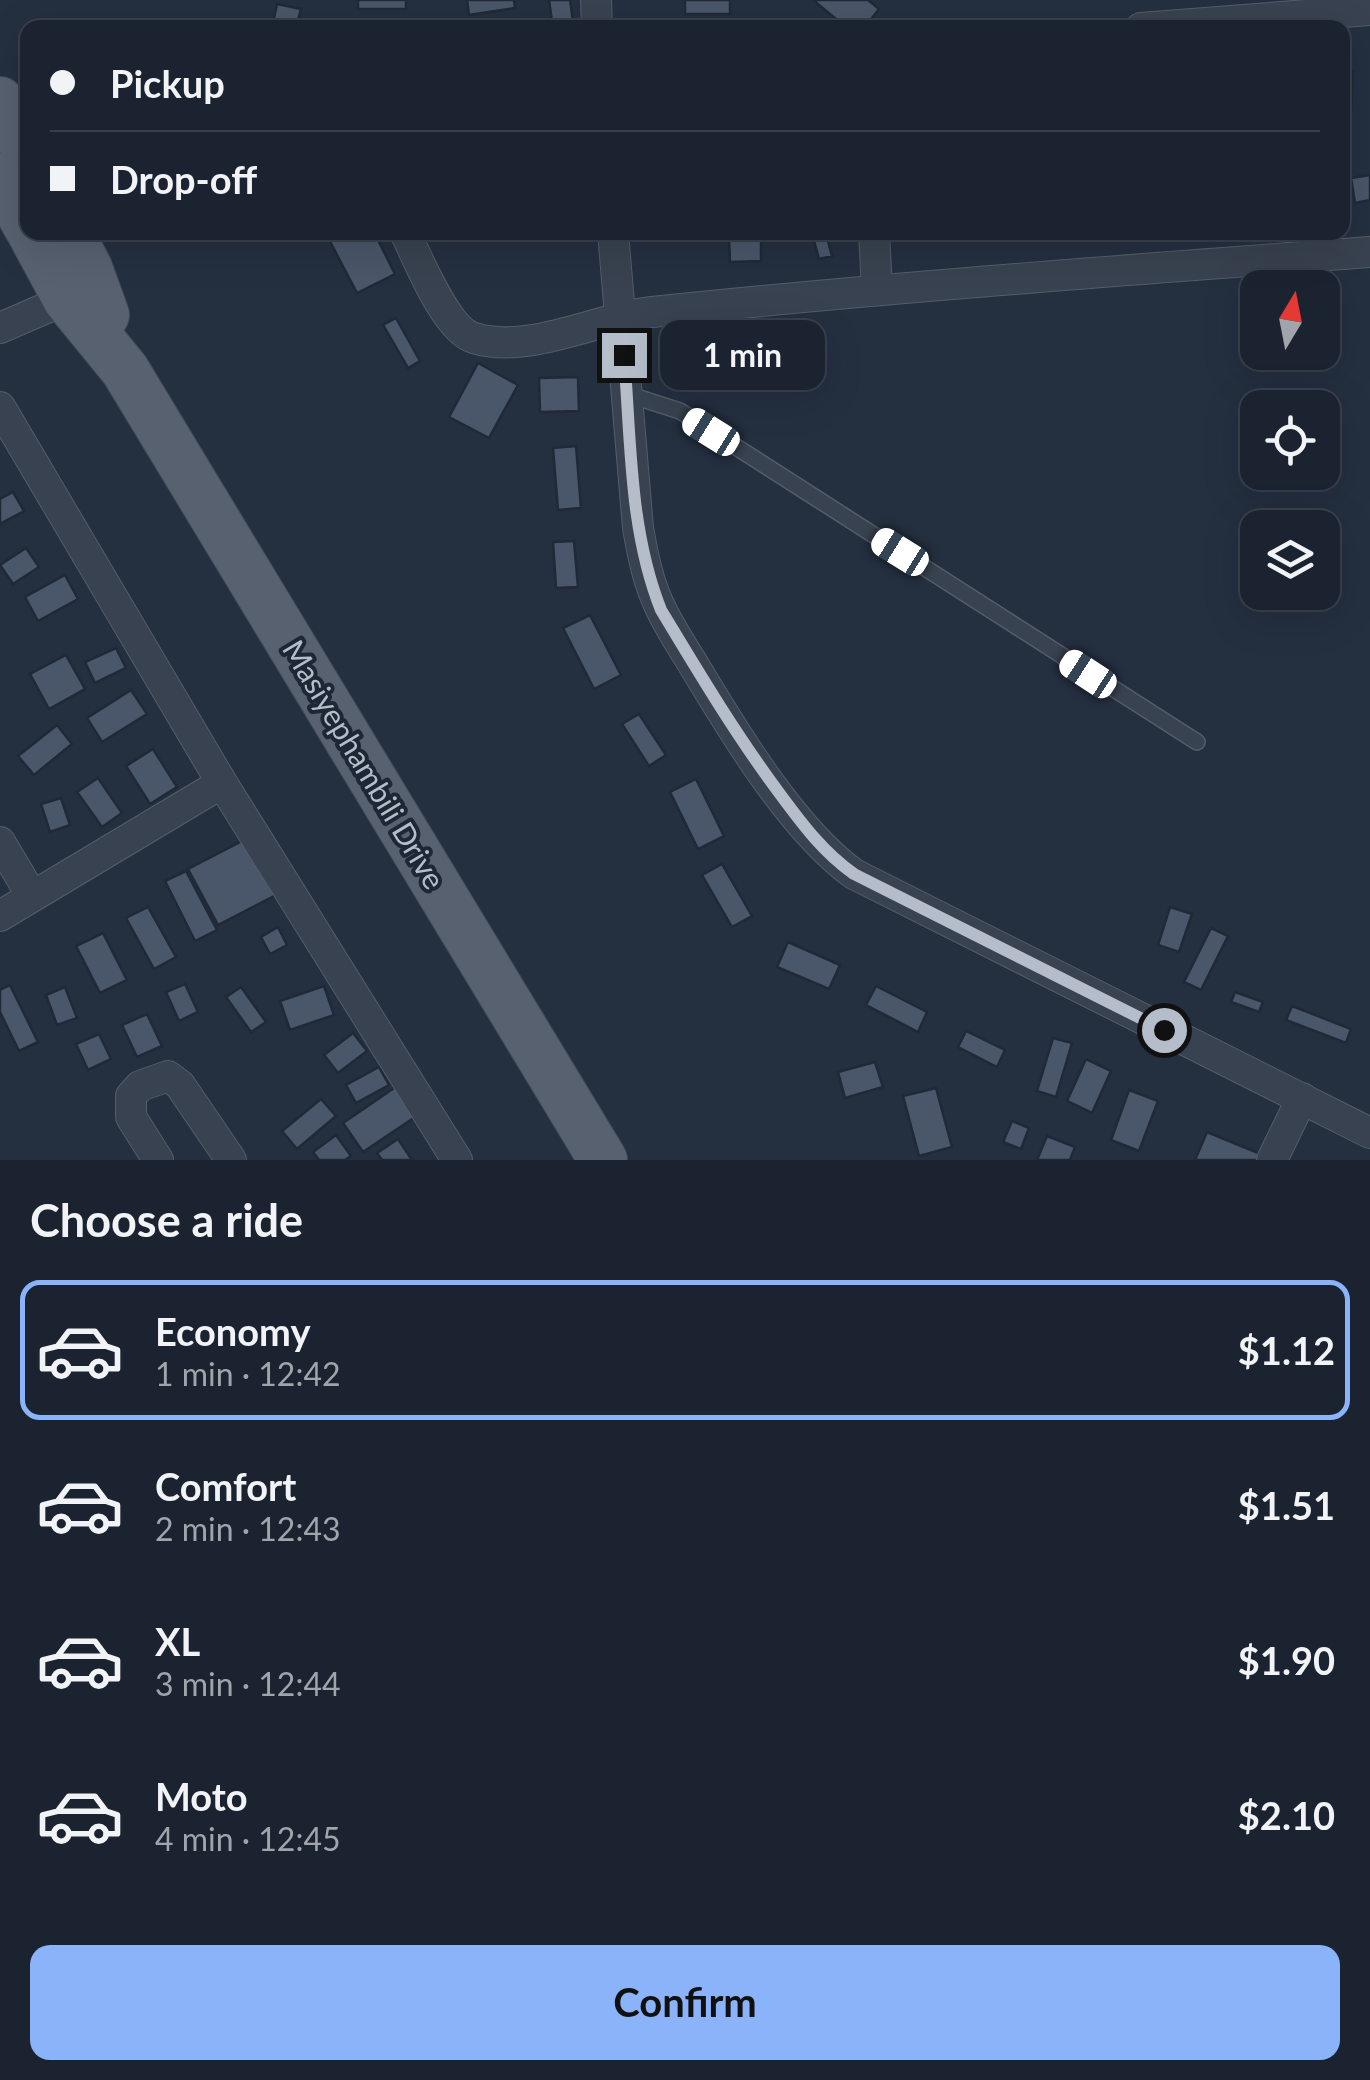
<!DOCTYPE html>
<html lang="en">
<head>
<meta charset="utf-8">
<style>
	:root { --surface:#1b2330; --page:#242b38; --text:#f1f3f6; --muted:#a0a4ab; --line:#39404c; --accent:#8bb3fa }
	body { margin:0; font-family:Lato,sans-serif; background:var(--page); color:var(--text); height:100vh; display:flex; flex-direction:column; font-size:38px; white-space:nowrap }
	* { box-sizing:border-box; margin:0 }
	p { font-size:32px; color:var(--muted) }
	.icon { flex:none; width:55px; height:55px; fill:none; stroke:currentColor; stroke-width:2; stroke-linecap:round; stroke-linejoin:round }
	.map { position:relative; height:1160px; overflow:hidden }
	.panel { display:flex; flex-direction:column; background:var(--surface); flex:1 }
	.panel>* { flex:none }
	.top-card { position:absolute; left:20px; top:20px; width:1330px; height:220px; border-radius:20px; box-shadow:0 10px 40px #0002,0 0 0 2px var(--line); display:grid; align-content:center; height:220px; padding:0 30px; background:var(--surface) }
	.needle { width:65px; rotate:10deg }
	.tools { position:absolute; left:1240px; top:270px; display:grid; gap:20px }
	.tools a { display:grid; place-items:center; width:100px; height:100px; border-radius:20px; background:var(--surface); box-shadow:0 10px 40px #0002,0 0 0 2px var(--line); font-size:50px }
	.end { position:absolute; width:45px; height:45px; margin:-22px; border:12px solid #b5bdca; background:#111; box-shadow:0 0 0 5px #111 }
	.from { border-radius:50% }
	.bubble { position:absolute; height:70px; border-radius:20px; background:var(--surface); box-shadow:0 10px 40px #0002,0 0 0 2px var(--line); font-size:32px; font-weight:700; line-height:70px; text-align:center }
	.car { position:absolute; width:30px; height:60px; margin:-30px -15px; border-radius:12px; box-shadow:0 0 8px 2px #0007; background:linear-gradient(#fff 24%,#345 0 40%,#fff 0 76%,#345 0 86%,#fff 0) }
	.top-card b { display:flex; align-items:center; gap:35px; height:95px; font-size:38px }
	.top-card b+b { border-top:2px solid var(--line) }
	.top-card i { width:25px; height:25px; background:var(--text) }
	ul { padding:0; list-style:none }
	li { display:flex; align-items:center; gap:30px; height:140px; margin:0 20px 15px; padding:0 10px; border:5px solid transparent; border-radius:20px }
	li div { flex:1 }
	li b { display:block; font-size:38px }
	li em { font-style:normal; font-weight:700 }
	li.on { border-color:var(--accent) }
	li>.icon { width:90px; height:90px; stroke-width:1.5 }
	h2 { padding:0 30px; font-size:45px; line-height:120px }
	.button { display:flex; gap:20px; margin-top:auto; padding:20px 30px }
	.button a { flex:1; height:115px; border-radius:20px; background:var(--accent); color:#111; font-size:40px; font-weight:700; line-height:115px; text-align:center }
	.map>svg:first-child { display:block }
	.building { fill:#4a5669; stroke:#202937; stroke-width:2.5 }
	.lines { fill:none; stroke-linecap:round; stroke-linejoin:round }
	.lane-casing { stroke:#545d6a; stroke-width:18 }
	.street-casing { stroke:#545d6a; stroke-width:32 }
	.primary-casing { stroke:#424b59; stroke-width:50 }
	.lane { stroke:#394250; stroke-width:15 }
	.street { stroke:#394250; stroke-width:30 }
	.primary { stroke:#576170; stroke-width:48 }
	.route { stroke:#b5bdca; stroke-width:12 }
	.labels { text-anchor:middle; stroke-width:8; stroke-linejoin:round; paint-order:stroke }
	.street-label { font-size:30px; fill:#b5bdca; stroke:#1e2735 }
</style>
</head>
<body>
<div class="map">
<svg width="1370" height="1160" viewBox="0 0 1370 1160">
	<rect width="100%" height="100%" fill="#242f40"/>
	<!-- building -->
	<g class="building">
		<rect x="358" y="0" width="48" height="9"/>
		<path d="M467 0H514L515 8 469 15Z"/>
		<path d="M549 0H570L574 28H553Z"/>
		<rect x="685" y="0" width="45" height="14"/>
		<path d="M813 0H868L879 9 864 28H847Z"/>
		<path d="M277 4 301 9 296 28H272Z"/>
		<path d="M1342 71H1353L1351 115 1342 114Z"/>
		<path d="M1370 175V200L1355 203 1351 178Z"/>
		<path d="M325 232H374L395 274 357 293Z"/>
		<path d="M826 234 832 256 819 259 813 237Z"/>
		<path d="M729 238H761V261L730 262Z"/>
		<path d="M396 318 420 361 408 368 383 325Z"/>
		<path d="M478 363 518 385 489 438 449 417Z"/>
		<path d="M578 377 579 411 540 412 539 378Z"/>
		<path d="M576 446 581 508 558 510 553 448Z"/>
		<path d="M13 492 24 511 0 524V499Z"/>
		<path d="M574 541 578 587 556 588 553 542Z"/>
		<path d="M26 548 39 567 13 584 0 565Z"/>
		<path d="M65 575 78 599 38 621 25 597Z"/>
		<path d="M590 615 621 675 594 689 563 628Z"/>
		<path d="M116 648 126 668 95 683 85 662Z"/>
		<path d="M66 655 85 689 49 709 30 674Z"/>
		<path d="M131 690 147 714 102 742 87 718Z"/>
		<path d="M639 714 666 755 649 766 622 724Z"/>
		<path d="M57 725 72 744 34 775 18 756Z"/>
		<path d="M153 749 177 787 150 804 126 766Z"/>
		<path d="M98 778 122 813 102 827 77 792Z"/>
		<path d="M696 779 724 836 698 849 670 792Z"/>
		<path d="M61 798 70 825 50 832 41 804Z"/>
		<path d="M248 838 278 894 218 925 188 869Z"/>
		<path d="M722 864 752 916 732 927 702 875Z"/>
		<path d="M186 871 217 930 195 941 165 881Z"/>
		<path d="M148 907 176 957 154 969 126 918Z"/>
		<path d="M1170 907 1192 914 1179 952 1158 945Z"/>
		<path d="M278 927 287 945 270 954 261 937Z"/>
		<path d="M1211 928 1228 936 1201 990 1184 982Z"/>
		<path d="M103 933 127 980 100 993 76 946Z"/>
		<path d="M788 942 840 965 829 989 777 967Z"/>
		<path d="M185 984 198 1012 179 1021 166 992Z"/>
		<path d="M10 985 38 1042 19 1051 0 1012V990Z"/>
		<path d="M324 986 334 1015 290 1030 280 1001Z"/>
		<path d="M876 986 927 1012 918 1032 866 1005Z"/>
		<path d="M65 987 77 1018 57 1025 46 995Z"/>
		<path d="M241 987 266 1022 251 1032 226 997Z"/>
		<path d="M1235 992 1263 1002 1259 1012 1231 1002Z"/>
		<path d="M1292 1006 1351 1029 1346 1043 1286 1020Z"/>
		<path d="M147 1014 162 1046 137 1057 122 1025Z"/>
		<path d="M966 1031 1005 1050 997 1067 958 1047Z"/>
		<path d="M353 1033 367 1051 338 1073 324 1055Z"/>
		<path d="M99 1034 111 1059 88 1070 76 1044Z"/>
		<path d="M1053 1038 1072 1043 1056 1097 1037 1091Z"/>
		<path d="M1086 1059 1111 1071 1092 1113 1067 1101Z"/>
		<path d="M875 1062 883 1087 845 1098 838 1072Z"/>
		<path d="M379 1067 389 1085 356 1103 346 1085Z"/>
		<path d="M397 1086 418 1115 363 1152 343 1123Z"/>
		<path d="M936 1088 952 1147 919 1156 903 1096Z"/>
		<path d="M1129 1090 1158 1101 1139 1151 1111 1140Z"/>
		<path d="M321 1099 336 1116 297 1149 282 1131Z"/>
		<path d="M1012 1121 1029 1128 1021 1149 1003 1142Z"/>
		<path d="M1207 1132 1263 1155 1261 1160H1195Z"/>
		<path d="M336 1135 351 1156 345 1160H319L313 1152Z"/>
		<path d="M1047 1136 1075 1147 1070 1160H1037Z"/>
		<path d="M398 1139 412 1160H382L377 1153Z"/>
	</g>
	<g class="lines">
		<!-- lane casing -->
		<g class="lane-casing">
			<path id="lane" d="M627 394 680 411 1197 742"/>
		</g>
		<!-- street casing -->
		<g class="street-casing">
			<g id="street">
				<path d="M596 0 597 28"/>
				<path d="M1141 28 1370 10"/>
				<path d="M405 232C418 259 446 330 474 338 529 355 597 318 652 312 891 287 1130 270 1370 252"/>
				<path d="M613 232 638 528C643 556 648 583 661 609 671 630 684 649 696 669 735 734 793 830 854 874L1370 1133"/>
				<path d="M874 232 877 289"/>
				<path d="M0 328 67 299"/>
				<path d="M0 407 222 783 457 1160"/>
				<path d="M0 842 32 896"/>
				<path d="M0 916 222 783"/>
				<path d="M158 1160 131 1117V1096L140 1086 168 1076 180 1085 231 1160"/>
				<path d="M1272 1160 1302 1098"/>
			</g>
		</g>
		<!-- primary casing -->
		<g class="primary-casing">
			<g id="primary">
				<path d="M0 101 28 153"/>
				<path d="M0 177 28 227"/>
				<path d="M31 232 67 299 125 370 603 1160"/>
				<path d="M69 232 88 268 105 315"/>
			</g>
		</g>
		<!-- lane -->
		<use href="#lane" class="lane"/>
		<!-- street -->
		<use href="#street" class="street"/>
		<!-- primary -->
		<use href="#primary" class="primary"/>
	</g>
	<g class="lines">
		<!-- route -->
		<path class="route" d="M624 355C631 440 629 530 661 610 699 673 736 735 780 794 803 825 823 852 854 874L1164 1030"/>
	</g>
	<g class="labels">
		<!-- street labels -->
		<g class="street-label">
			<text transform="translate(363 765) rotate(59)" y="10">Masiyephambili Drive</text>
		</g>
	</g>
</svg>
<div class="tools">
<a><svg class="needle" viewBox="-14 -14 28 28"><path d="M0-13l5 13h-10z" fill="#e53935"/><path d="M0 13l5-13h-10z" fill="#a0a4ab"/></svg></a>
<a><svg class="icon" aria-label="locate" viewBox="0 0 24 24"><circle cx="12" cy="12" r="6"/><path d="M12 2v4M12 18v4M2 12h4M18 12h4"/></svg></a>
<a><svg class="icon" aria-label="layers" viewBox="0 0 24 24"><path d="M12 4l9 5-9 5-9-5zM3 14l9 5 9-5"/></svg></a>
</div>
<i class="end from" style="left:1164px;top:1030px"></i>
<i class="end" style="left:624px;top:355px"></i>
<div class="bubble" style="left:660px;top:320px;width:165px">1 min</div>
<i class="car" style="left:711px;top:432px;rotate:302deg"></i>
<i class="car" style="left:900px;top:552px;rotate:302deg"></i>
<i class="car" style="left:1088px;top:674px;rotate:303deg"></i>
<div class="top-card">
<b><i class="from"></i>Pickup</b>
<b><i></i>Drop-off</b>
</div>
</div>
<section class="panel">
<h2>Choose a ride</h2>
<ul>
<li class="on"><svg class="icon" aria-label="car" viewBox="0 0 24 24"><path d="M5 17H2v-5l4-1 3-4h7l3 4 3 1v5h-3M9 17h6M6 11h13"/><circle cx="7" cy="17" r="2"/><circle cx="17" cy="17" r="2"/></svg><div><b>Economy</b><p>1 min · 12:42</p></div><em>$1.12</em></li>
<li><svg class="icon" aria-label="car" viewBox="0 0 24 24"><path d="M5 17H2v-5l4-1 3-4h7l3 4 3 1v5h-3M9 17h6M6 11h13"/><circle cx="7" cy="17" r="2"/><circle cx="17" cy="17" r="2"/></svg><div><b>Comfort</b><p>2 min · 12:43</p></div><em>$1.51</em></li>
<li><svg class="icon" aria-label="car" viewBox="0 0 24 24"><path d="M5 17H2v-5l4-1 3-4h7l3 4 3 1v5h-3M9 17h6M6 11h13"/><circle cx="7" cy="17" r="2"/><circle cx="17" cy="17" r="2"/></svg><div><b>XL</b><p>3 min · 12:44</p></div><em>$1.90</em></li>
<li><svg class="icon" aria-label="car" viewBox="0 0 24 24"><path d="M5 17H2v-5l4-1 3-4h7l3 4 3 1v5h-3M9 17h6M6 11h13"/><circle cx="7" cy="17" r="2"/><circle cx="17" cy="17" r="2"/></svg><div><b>Moto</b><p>4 min · 12:45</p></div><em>$2.10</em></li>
</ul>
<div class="button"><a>Confirm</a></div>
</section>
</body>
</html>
